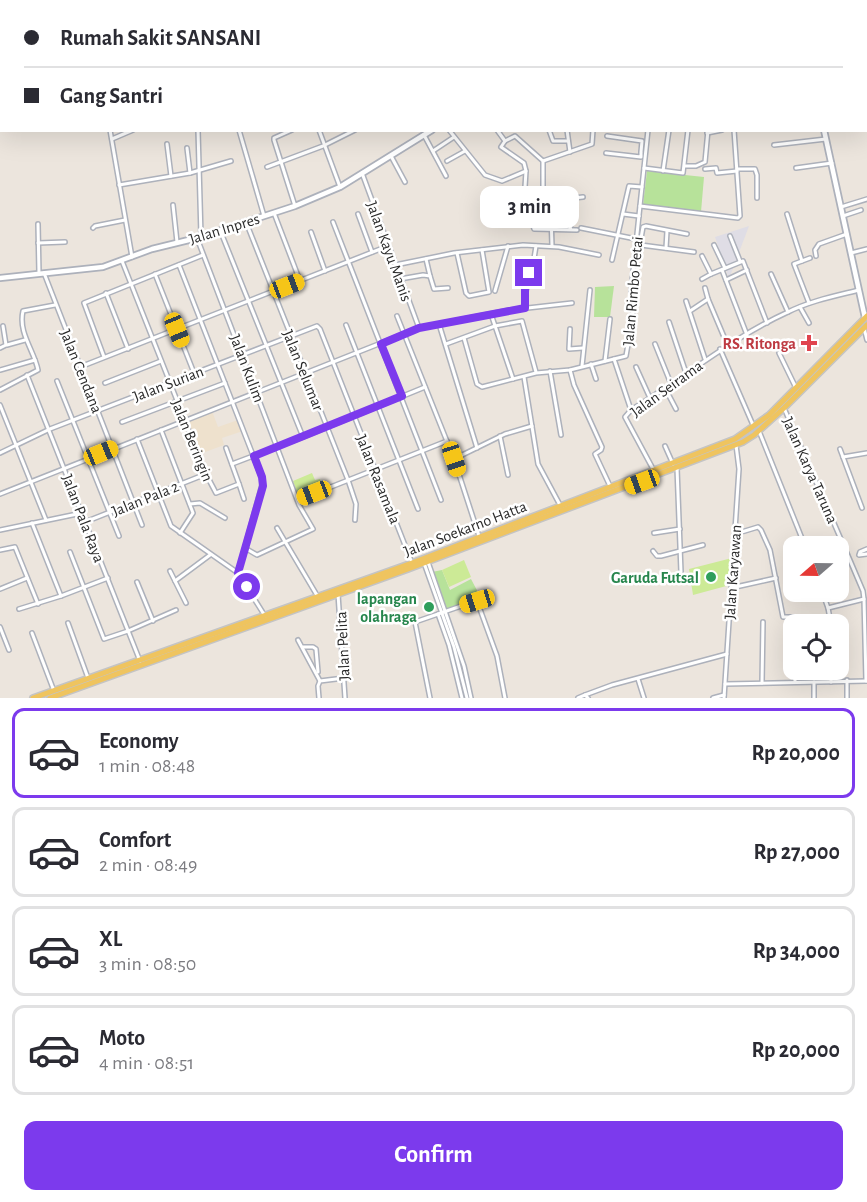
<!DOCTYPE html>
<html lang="en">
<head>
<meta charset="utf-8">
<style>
	:root { --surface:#fff; --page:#f7f7f7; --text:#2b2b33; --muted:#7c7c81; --line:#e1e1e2; --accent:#7c3aed }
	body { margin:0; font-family:"Alegreya Sans",sans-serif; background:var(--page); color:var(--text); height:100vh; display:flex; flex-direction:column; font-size:22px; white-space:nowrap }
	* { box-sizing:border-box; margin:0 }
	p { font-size:20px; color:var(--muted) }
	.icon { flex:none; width:33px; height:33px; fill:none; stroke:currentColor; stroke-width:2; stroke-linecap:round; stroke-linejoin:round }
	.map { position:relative; height:698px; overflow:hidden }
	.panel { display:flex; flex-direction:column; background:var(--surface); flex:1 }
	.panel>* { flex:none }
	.guide { position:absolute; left:0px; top:0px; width:867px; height:132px; box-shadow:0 6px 24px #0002; display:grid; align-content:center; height:132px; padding:0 24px; background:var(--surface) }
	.needle { width:39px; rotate:250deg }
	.buttons { position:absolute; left:783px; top:536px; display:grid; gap:12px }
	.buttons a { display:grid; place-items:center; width:66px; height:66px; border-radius:12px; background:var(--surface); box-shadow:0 6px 24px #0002; font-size:30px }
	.end { position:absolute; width:27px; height:27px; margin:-14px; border:8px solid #7c3aed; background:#fff; box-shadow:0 0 0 3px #fff }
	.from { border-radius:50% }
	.bubble { position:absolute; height:42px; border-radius:12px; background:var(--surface); box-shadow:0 6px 24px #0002; font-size:20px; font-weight:700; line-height:42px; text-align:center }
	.car { position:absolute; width:18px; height:36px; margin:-18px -9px; border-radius:8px; box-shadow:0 0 4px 2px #0007; background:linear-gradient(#f5c518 24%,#345 0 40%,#f5c518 0 76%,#345 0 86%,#f5c518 0) }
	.guide b { display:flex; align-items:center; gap:21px; height:57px; font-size:22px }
	.guide b+b { border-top:2px solid var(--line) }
	.guide i { width:15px; height:15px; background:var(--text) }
	ul { padding:10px 0 0; list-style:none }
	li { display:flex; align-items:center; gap:18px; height:90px; margin:0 12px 9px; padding:0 12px; border:3px solid var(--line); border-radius:12px }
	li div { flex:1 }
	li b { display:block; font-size:22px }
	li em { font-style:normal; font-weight:700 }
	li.current { border-color:var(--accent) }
	li>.icon { width:54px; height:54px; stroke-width:1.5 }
	.button { display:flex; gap:12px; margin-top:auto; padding:12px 24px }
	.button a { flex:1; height:69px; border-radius:12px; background:var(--accent); color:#fff; font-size:24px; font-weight:700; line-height:69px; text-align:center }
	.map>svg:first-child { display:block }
	.industrial { fill:#dfdde5 }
	.education { fill:#eee1cd }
	.green { fill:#b7e29a }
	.pitch { fill:#ccea96 }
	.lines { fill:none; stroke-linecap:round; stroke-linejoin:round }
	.street-casing { stroke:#adb1bb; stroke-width:6 }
	.secondary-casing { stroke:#adb1bb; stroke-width:8 }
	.primary-casing { stroke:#c4c4c4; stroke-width:8 }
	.street { stroke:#fff; stroke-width:3 }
	.secondary { stroke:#fff; stroke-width:4.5 }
	.primary { stroke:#efc45f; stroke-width:5 }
	.route { stroke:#7c3aed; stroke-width:8 }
	.health-dot { fill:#e0444e; stroke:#fff; stroke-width:2 }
	.leisure-dot { fill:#2e9e5b; stroke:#fff; stroke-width:2 }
	.labels { text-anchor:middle; stroke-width:5; stroke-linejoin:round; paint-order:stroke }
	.street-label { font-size:16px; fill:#2b2b2b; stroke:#fff }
	.health-label { font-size:16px; font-weight:bold; fill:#be3a42; stroke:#fff; text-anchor:end }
	.leisure-label { font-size:16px; font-weight:bold; fill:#27864d; stroke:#fff; text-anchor:end }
</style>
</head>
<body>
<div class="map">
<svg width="867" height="698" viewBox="0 0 867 698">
	<rect width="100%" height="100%" fill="#ece5dd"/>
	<!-- industrial -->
	<path class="industrial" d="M749 226 729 279 715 237Z"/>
	<!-- education -->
	<path class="education" d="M212 411 218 427 238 420 243 431 222 438 224 445 200 454 187 421Z"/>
	<!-- green -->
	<g class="green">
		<path d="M647 171 704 177 701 212 643 205Z"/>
		<path d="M614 286 610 317H594L595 287Z"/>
		<path d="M442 570 450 590 471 579 480 596 446 610 432 572Z"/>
	</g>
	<!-- pitch -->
	<g class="pitch">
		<path d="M312 473 315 480 320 479 323 488 299 498 293 481Z"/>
		<path d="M732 558 730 585 693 595 689 569Z"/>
		<path d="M464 560 471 577 449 587 442 570Z"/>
	</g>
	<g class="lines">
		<!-- street casing -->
		<g class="street-casing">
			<g id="street">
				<path d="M119 0V2"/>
				<path d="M362 0 363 2"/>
				<path d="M569 0 570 2"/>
				<path d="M178 2 184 0"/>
				<path d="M440 2 441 0"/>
				<path d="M477 2 478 0"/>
				<path d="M866 16H867"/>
				<path d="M866 37 867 38"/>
				<path d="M110 130 132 257"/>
				<path d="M198 130 201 236"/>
				<path d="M239 130 264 216"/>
				<path d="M292 130 274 138V140L295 206"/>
				<path d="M319 130 340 187"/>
				<path d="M449 130 485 175 502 181 526 171 524 163 501 147 505 141 497 130"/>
				<path d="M549 130 553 141H568"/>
				<path d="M567 130 570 152"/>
				<path d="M707 133 722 130"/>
				<path d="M424 135 446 176"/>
				<path d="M607 136 642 141 641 152"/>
				<path d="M112 139 133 130"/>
				<path d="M505 141 515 136 543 161V186"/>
				<path d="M167 144 171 176"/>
				<path d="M774 145 826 139"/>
				<path d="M187 148 190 173"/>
				<path d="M433 151 454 137"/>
				<path d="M606 153 641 157V153"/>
				<path d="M391 156 405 182"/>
				<path d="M447 161 465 151"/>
				<path d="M543 161 592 144 593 130"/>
				<path d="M685 166H696L705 162 708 130"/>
				<path d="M267 167 323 146 355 130"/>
				<path d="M644 168 683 173 688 130"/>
				<path d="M796 168 832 163"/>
				<path d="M705 169 716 168 717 173 737 171"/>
				<path d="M737 169H755L757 175V198"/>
				<path d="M663 171 669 130"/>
				<path d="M362 173 419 328"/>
				<path d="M119 185 190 173 231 161"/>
				<path d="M525 187 526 171"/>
				<path d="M574 198 583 197"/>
				<path d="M517 200 525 199"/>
				<path d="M173 205 177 242"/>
				<path d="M640 206 738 218 740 216 734 130"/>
				<path d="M841 207 867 199"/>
				<path d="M274 213 300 281"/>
				<path d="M358 214 372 252"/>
				<path d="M623 214 639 216"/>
				<path d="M787 214 802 261"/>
				<path d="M551 215 552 246"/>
				<path d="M530 216 572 215"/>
				<path d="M843 216 861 210"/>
				<path d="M246 222 348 480 356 504 355 520"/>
				<path d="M333 222 441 500"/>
				<path d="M38 224 39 273"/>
				<path d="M93 228 95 226 125 220"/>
				<path d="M581 228 636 239"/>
				<path d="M220 230 303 437 425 387"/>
				<path d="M570 230 574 198 525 199 534 229 577 230"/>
				<path d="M311 232 325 271"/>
				<path d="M730 236 740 261"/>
				<path d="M197 238 299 505 313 529 257 555 245 548"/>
				<path d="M38 243 65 242"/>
				<path d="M640 244 643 227 646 226 687 234"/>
				<path d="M641 245 694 252"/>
				<path d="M714 245 725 268"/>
				<path d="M666 248 667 231"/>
				<path d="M457 253 466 293 469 296 489 292 482 250"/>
				<path d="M851 253 867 249"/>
				<path d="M702 256 711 274 743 261 767 323"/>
				<path d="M816 256 815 250 819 244 847 234"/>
				<path d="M426 259 430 276"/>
				<path d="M612 260 629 186 642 187"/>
				<path d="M122 261 206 474 216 493 239 484 226 448"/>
				<path d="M179 265 263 481 238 573"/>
				<path d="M395 265 454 253 523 245 559 247 599 255"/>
				<path d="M722 270 747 335"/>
				<path d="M44 273 142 525"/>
				<path d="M155 274 194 373"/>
				<path d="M771 274 788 312"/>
				<path d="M400 279 423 275 430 276 434 289 448 288"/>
				<path d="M702 279 711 274"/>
				<path d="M726 280 747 270"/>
				<path d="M495 291 508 246"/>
				<path d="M106 293 128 349"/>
				<path d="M708 299 727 344"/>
				<path d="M686 301 705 359"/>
				<path d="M809 303 794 264 810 258"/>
				<path d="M800 307 809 323"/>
				<path d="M525 308 527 277 533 265 536 246"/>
				<path d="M690 311 708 299 705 288"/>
				<path d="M491 314 513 379"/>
				<path d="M397 316 454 459 479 536"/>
				<path d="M669 322 686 373"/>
				<path d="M439 324 477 448"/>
				<path d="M346 325 418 509"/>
				<path d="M864 328 867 340"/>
				<path d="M570 329 569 349 583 348"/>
				<path d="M464 338 477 384 482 387 536 373 570 370 626 356 633 315 631 291 648 130"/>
				<path d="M446 344 495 326 522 321 536 372"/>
				<path d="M655 344 671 384"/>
				<path d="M7 345 25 340"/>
				<path d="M0 348 6 345 3 326"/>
				<path d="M720 349 753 425"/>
				<path d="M779 353 796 388"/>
				<path d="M104 357 84 303 203 255"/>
				<path d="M614 359 631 410"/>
				<path d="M605 361 610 319"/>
				<path d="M591 364 596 379"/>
				<path d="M582 366 590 290"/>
				<path d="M80 367 388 246"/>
				<path d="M636 367 650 398"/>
				<path d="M0 370 35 360"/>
				<path d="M570 370 574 385 602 447 601 450 595 454 610 486"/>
				<path d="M550 371 561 435"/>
				<path d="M27 375 140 661"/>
				<path d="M524 377 538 464 560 505"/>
				<path d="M57 381 119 536"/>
				<path d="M105 383 161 361"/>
				<path d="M665 388 676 409"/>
				<path d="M0 390 38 370C34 350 18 333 23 311L55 305"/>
				<path d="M0 405 46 520"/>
				<path d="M784 408 846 551 863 591 864 599"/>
				<path d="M122 422 225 383"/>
				<path d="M161 430 193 513 180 533"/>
				<path d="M759 431 805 546"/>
				<path d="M500 436 508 475"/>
				<path d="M137 439 171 526 238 573 265 616"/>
				<path d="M665 446 673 464"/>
				<path d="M840 449 862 508"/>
				<path d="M0 453 50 429 317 326 320 329 412 563"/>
				<path d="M843 457 867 453"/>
				<path d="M454 459 505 434 532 426"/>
				<path d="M232 464 303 437"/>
				<path d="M677 468 681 572"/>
				<path d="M653 469 625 417 631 410C684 378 731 338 788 312 810 301 835 296 859 290"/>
				<path d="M239 484 244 499"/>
				<path d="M0 494 419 328 510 310 572 303"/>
				<path d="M298 500 447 441"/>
				<path d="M190 504 200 503 225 518"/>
				<path d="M85 522 206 474"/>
				<path d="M32 523 61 596"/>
				<path d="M277 528 318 597"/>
				<path d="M0 530 82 513"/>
				<path d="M654 533 680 529"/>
				<path d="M735 534 758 527 761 530 770 550 783 617H796V624"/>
				<path d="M867 549 860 552 859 555 867 554"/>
				<path d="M0 550 15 547 38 604"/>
				<path d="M653 551 657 556H661L703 545"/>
				<path d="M70 552 104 639 128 631 176 610"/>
				<path d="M428 562 464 666 471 698"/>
				<path d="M424 563 454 647 467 698"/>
				<path d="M170 571 175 581"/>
				<path d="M137 582 153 621"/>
				<path d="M731 588 776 578"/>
				<path d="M0 589 27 578"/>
				<path d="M822 591 828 608 831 624"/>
				<path d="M338 594 345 698"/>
				<path d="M477 601 497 656 505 698"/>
				<path d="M186 603 175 581 210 555"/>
				<path d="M828 608 864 599 866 681"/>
				<path d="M19 609 61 596 108 578"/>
				<path d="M438 614 449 645 462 698"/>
				<path d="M68 623 88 678"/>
				<path d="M0 627 9 650"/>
				<path d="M32 633 54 691"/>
				<path d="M298 640 320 681"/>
				<path d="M303 647H313L316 649 318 672"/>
				<path d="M831 669V682"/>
				<path d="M638 679 644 698"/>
				<path d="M847 680V698"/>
				<path d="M795 682V669"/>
				<path d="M762 683 763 622"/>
				<path d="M725 684 867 681"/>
				<path d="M585 695 612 685 727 654"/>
				<path d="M319 698 318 686 320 681 344 678"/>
				<path d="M430 698 415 622 490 596"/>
				<path d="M578 698 585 695 588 698"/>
				<path d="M713 698 724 695"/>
				<path d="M724 698 739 469 736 445"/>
				<path d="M814 698V682"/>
			</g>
		</g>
		<!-- secondary casing -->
		<g class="secondary-casing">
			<g id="secondary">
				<path d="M636 2 637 0"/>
				<path d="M866 96H867"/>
				<path d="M824 130 865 318"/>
				<path d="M0 278 103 267 152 249 197 238 295 206 340 187 432 130"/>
			</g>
		</g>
		<!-- primary casing -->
		<g class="primary-casing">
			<g id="primary">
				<path d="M33 698 412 563 735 439 769 415 867 316"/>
				<path d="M50 698 408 569 743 442 754 435 784 408 867 325"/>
			</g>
		</g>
		<!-- street -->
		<use href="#street" class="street"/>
		<!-- secondary -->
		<use href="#secondary" class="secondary"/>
		<!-- primary -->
		<use href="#primary" class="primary"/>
	</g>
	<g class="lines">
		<!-- route -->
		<path class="route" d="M247 587 238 573 263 486 262 477 254 456 402 396 381 344 419 328 525 308V290L529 273"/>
	</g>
	<!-- markers -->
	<path class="health-dot" d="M806 334h6v6h6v6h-6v6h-6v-6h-6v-6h6z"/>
	<g class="leisure-dot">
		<circle cx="711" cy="577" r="6"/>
		<circle cx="429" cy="607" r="6"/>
	</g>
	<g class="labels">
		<!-- street labels -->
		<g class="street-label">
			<text transform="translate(224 228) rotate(-17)" y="6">Jalan Inpres</text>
			<text transform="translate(390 251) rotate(70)" y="6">Jalan Kayu Manis</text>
			<text transform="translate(632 291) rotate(-85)" y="6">Jalan Rimbo Petai</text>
			<text transform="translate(248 368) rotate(69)" y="6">Jalan Kulim</text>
			<text transform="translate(304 370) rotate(68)" y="6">Jalan Selumar</text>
			<text transform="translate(82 371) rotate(68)" y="6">Jalan Cendana</text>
			<text transform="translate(168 383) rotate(-21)" y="6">Jalan Surian</text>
			<text transform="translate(666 388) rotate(-36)" y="6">Jalan Seirama</text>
			<text transform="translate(193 440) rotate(68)" y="6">Jalan Beringin</text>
			<text transform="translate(811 470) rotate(66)" y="6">Jalan Karya Taruna</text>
			<text transform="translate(379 479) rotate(68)" y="6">Jalan Rasamala</text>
			<text transform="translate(145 498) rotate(-22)" y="6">Jalan Pala 2</text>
			<text transform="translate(84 518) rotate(69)" y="6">Jalan Pala Raya</text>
			<text transform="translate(465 528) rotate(-21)" y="6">Jalan Soekarno Hatta</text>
			<text transform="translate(732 572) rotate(-86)" y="6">Jalan Karyawan</text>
			<text transform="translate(342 646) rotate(-93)" y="6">Jalan Pelita</text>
		</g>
		<!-- health labels -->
		<g class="health-label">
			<text x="796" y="349">RS. Ritonga</text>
		</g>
		<!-- leisure labels -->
		<g class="leisure-label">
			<text x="699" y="583">Garuda Futsal</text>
			<text x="417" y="604">lapangan<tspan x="417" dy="18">olahraga</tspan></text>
		</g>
	</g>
</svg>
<div class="buttons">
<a><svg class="needle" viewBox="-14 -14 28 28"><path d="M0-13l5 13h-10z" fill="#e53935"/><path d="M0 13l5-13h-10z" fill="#7c7c81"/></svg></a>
<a><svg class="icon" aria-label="locate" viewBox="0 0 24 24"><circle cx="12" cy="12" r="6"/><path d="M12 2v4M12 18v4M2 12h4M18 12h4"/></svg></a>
</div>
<i class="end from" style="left:247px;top:587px"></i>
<i class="end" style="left:529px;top:273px"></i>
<div class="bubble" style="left:480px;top:186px;width:99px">3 min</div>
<i class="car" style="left:287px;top:286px;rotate:69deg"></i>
<i class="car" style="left:177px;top:330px;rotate:158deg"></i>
<i class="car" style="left:101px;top:453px;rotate:68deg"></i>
<i class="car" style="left:454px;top:459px;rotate:162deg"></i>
<i class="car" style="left:642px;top:482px;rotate:250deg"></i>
<i class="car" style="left:314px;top:493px;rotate:249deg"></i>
<i class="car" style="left:477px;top:601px;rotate:253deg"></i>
<div class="guide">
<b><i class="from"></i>Rumah Sakit SANSANI</b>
<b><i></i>Gang Santri</b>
</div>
</div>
<section class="panel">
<ul>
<li class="current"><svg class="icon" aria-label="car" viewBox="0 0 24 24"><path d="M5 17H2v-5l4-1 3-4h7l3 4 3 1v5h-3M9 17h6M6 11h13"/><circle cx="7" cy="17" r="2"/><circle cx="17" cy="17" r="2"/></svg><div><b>Economy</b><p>1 min · 08:48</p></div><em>Rp 20,000</em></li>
<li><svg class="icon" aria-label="car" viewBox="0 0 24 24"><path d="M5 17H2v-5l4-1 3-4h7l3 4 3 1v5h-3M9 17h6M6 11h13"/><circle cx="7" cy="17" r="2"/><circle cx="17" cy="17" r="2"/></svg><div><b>Comfort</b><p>2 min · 08:49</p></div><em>Rp 27,000</em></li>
<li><svg class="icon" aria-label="car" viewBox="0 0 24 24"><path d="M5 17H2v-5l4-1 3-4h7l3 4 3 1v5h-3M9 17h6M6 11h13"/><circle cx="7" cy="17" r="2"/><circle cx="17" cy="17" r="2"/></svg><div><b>XL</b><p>3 min · 08:50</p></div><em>Rp 34,000</em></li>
<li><svg class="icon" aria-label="car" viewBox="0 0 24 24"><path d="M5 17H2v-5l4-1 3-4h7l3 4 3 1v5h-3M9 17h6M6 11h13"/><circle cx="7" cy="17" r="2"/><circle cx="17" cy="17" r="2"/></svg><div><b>Moto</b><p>4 min · 08:51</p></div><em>Rp 20,000</em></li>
</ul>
<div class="button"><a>Confirm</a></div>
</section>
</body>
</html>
